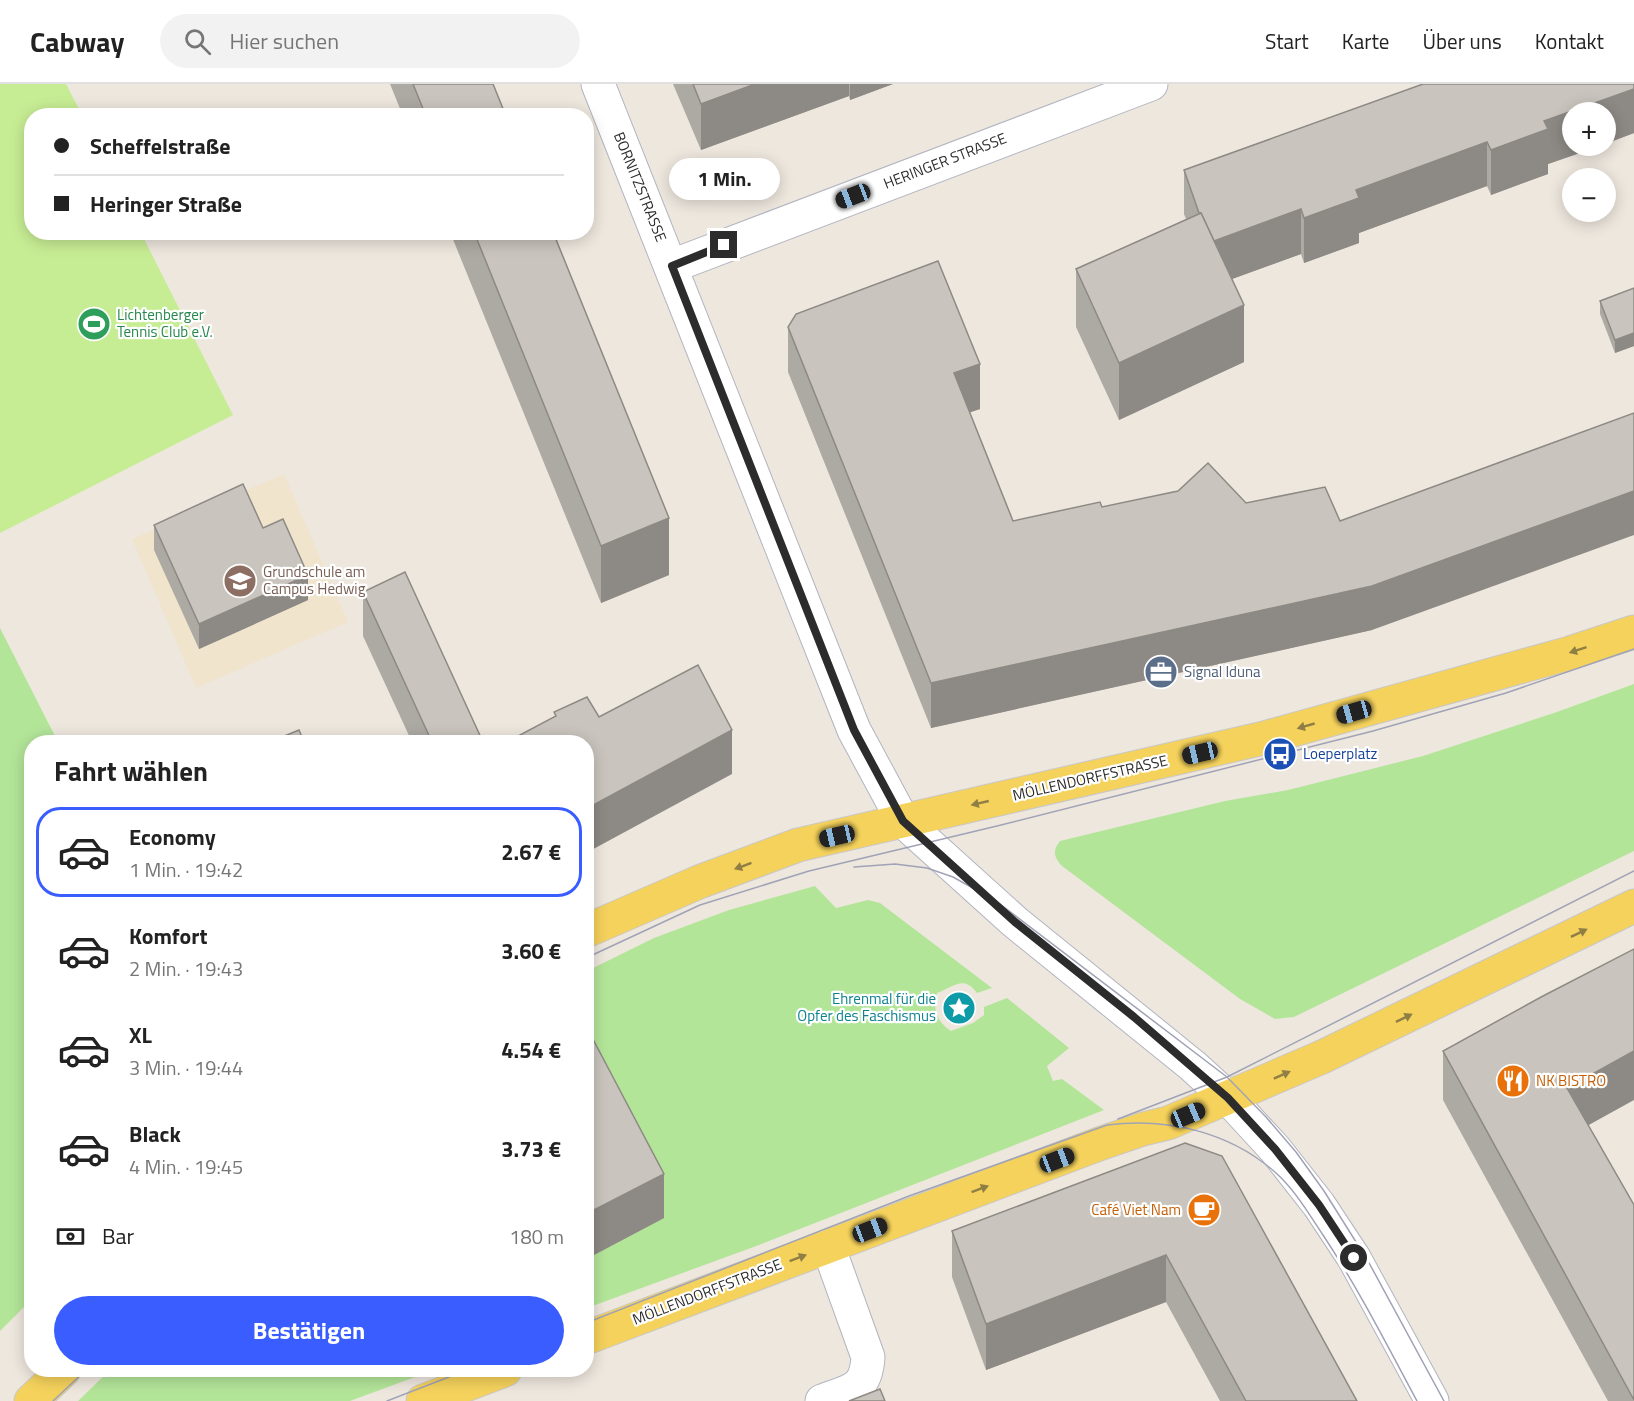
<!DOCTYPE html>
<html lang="de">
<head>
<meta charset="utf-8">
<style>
	:root { --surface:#fff; --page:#f2f2f2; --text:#222; --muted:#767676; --line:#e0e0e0; --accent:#3a5dff }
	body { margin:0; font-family:"Titillium Web",sans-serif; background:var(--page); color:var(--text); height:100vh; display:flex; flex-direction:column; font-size:22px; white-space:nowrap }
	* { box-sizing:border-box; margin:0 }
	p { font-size:20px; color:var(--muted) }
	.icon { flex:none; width:33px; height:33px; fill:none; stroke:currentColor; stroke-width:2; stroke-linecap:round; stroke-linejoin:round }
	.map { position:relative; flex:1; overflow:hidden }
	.drawer { position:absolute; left:24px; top:651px; width:570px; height:642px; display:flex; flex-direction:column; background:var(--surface); border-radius:24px; box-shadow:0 3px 15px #0003 }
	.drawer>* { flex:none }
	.top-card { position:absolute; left:24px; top:24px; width:570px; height:132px; border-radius:24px; box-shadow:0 3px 15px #0003; display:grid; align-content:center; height:132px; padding:0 30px; background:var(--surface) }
	.fabs { position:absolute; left:1562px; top:18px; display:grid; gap:12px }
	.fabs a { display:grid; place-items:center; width:54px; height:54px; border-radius:50%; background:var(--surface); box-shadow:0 3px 15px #0003; font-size:30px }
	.end { position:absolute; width:27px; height:27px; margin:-14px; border:8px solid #2c2c2c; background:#fff; box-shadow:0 0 0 3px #fff }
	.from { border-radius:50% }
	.bubble { position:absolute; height:42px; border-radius:21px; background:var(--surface); box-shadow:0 3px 15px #0003; font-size:20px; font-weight:700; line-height:42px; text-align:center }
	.car { position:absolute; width:18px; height:36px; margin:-18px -9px; border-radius:8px; box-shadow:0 0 4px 2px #0007; background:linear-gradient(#222 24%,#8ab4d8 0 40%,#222 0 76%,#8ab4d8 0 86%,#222 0) }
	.top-card b { display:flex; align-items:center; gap:21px; height:57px; font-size:22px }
	.top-card b+b { border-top:2px solid var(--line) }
	.top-card i { width:15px; height:15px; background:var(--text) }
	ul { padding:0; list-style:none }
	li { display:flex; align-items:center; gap:18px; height:90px; margin:0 12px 9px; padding:0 18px; border:3px solid transparent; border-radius:24px }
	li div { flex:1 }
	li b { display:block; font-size:22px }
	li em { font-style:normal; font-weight:700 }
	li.selected { border-color:var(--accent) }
	li>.icon { width:54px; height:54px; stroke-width:1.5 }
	h2 { padding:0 30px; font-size:27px; line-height:72px }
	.pay { display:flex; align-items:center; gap:15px; height:66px; padding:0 30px; font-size:22px }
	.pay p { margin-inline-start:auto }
	.button { display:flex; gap:12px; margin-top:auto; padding:12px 30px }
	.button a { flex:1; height:69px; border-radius:36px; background:var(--accent); color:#fff; font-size:24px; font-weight:700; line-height:69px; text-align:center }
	header { display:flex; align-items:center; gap:36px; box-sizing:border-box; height:84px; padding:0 30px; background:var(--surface); border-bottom:2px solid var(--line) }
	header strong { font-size:28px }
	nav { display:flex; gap:33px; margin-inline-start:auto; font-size:21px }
	.search { width:420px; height:54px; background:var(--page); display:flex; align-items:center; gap:15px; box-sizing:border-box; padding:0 21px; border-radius:33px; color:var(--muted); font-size:22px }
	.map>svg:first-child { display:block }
	.education { fill:#f0e4cd }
	.green { fill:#b3e599 }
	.pitch { fill:#c7ed94 }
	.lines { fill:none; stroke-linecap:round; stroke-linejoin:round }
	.minor-casing { stroke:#b2b4c0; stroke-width:35 }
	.major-casing { stroke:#c8c8c8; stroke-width:35 }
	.minor { stroke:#fff; stroke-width:33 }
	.major { stroke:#f5d25c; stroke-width:33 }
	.tram { stroke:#a0a3b6; stroke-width:1.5 }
	.wall { fill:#ada9a3 }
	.shaded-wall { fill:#8d8984 }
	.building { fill:#c9c4bd; stroke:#8d8984; stroke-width:1.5 }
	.oneway { fill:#907f44 }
	.route { stroke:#2c2c2c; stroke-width:8 }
	.labels { text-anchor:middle; stroke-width:4.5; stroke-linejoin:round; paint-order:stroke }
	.street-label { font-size:15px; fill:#2c2c2c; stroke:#fff }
	.leisure-label { font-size:15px; fill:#27864d; stroke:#fff; text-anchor:start }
	.education-label { font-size:15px; fill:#785e54; stroke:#fff; text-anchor:start }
	.service-label { font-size:15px; fill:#4e5e75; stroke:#fff; text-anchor:start }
	.transit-label { font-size:15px; fill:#164399; stroke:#fff; text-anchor:start }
	.culture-label { font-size:15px; fill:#0d838f; stroke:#fff; text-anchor:end }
	.food-label { font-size:15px; fill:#c56008; stroke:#fff; text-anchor:start }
</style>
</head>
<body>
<header>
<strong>Cabway</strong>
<div class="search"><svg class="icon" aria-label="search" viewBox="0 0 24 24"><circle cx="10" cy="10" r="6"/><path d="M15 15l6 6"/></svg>Hier suchen</div>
<nav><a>Start</a><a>Karte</a><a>Über uns</a><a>Kontakt</a></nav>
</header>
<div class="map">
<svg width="1634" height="1317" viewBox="0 0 1634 1317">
	<rect width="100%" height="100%" fill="#eee7de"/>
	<!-- education -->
	<path class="education" d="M284 390 348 538 196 604 132 455Z"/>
	<!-- green -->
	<g class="green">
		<path d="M0 544 58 658H32L31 1216 0 1247Z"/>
		<path d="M1634 600V767L1294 933 1275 935 1240 915 1062 782C1054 773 1052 767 1060 757L1225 717 1288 706 1423 672 1554 629Z"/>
		<path d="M815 802 836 824 868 816 880 819 992 904 977 909C964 891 955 902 937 909 932 925 937 938 951 947L973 939 984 931V923L1007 914 1069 964 1047 982 1053 997 1062 995 1104 1026 759 1161 587 1224V887L654 854 729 826Z"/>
		<path d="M110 1286H434L350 1317H78Z"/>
	</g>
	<!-- pitch -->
	<path class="pitch" d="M0 0H66L82 31 32 32V148L141 149 233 331 0 449Z"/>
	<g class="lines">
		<!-- minor casing -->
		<g class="minor-casing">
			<g id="minor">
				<path d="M598 0 854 646 903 737 1015 838 1193 982 1228 1014 1275 1065 1319 1121 1354 1174 1432 1317"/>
				<path d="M672 182 1151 0"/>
				<path d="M822 1317C851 1306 866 1307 868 1273L828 1162"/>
			</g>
		</g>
		<!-- major casing -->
		<g class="major-casing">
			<g id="major">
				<path d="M586 847 699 798 798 761 1264 654 1570 569 1634 548"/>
				<path d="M586 1254 1099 1060 1143 1045 1168 1039 1322 973 1634 822"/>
				<path d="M31 1317 64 1286"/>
				<path d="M423 1317 505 1286"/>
			</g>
		</g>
		<!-- minor -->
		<use href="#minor" class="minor"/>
		<!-- major -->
		<use href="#major" class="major"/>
		<!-- tram -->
		<g class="tram">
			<path d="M854 783 895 780 927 784 953 793 996 817 1227 993 1266 1033 1296 1068 1324 1107 1368 1177 1444 1317"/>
			<path d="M586 874 700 821 809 787 997 742 1373 647 1506 609 1634 565"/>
			<path d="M1118 1035 1227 993 1634 787"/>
			<path d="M586 1239 909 1112 1107 1041C1167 1033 1230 1048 1276 1089 1295 1106 1309 1130 1323 1151 1358 1204 1387 1261 1417 1317"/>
			<path d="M53 1317 86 1286"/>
			<path d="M387 1317 467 1286"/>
		</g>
	</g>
	<!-- wall -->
	<g class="wall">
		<path d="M390 0H493L506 32H403Z"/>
		<path d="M673 0H893L850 16 849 12 701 66Z"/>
		<path d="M1423 0H1634V49L1605 60V28H1572V62H1600L1548 80V90L1491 111 1487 102 1359 149V159L1304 179 1301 170 1232 195 1244 221V278L1119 336 1076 243V185L1186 135 1184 130V86Z"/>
		<path d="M450 148H553L669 491 601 519Z"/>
		<path d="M1634 204V262L1615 269 1600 230V217Z"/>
		<path d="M788 243 980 325 969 328 1013 437 1102 423 1372 546 931 644 788 288Z"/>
		<path d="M154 441 263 444 308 516 199 565 154 466Z"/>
		<path d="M363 508 483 658H412L363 552Z"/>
		<path d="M586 942 664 1134 592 1172 586 1160Z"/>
		<path d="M1443 967 1588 1041 1634 1121V1317H1608L1443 1016Z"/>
		<path d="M1185 1059 1357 1317H1220L1166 1218 986 1286 952 1193V1147Z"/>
	</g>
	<!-- shaded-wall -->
	<g class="shaded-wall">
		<path d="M755 0H849V12L701 66V20Z"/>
		<path d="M850 0H893L850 16Z"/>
		<path d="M1634 5V49L1605 60V28H1572V62H1600L1548 80V90L1491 111V66L1544 37Z"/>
		<path d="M1487 58V102L1359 149V159L1304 179V134L1356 106Z"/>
		<path d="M1301 125V170L1210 203V159Z"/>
		<path d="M1244 221V278L1119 336V279Z"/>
		<path d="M1634 249V262L1615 269V256Z"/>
		<path d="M980 280V325L954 334V289Z"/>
		<path d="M1634 407V451L1372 546 931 644V599Z"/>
		<path d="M669 434V491L601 519V462Z"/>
		<path d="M308 491V516L199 565V540Z"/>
		<path d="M732 646V690L586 769V725Z"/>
		<path d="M1634 967V1016L1567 1053V1004Z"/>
		<path d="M664 1090V1134L592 1172V1127Z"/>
		<path d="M1166 1171V1218L986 1286V1240Z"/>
	</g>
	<!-- building -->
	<g class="building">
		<path d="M413 0H493L506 32H426Z"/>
		<path d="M693 0H755L701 20Z"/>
		<path d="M1423 0H1634V5L1544 37 1548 45 1491 66 1487 58 1356 106 1359 114 1304 134 1301 125 1214 157 1201 129H1199L1184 86Z"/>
		<path d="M1201 129 1244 221 1119 279 1076 185Z"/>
		<path d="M474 148H553L669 434 601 462Z"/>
		<path d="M938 177 980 280 954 289 1013 437 1100 418 1102 423 1178 407 1208 379 1246 419 1325 403 1340 437 1634 329V407L1372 502 931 599 788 243 796 230Z"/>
		<path d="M1634 204V249L1615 256 1600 217Z"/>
		<path d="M243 400 263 444 283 435 308 491 199 540 154 441Z"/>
		<path d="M405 488 483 658H432L363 508Z"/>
		<path d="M698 581 732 646 586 725V658H507L556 632 554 628 587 613 599 633Z"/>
		<path d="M299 646 304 658H270Z"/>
		<path d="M1634 865V967L1567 1004 1634 1121V1316L1443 967 1543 912Z"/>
		<path d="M586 942 664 1090 592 1127 586 1115Z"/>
		<path d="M1185 1059 1222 1072 1357 1317H1246L1166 1171 986 1240 952 1147Z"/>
		<path d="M880 1305 885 1317H849Z"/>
	</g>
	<!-- one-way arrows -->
	<defs><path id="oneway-solid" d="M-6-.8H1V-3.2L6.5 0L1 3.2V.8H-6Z" transform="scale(1.5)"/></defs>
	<g class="oneway">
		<use href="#oneway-solid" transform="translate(1578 566) rotate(162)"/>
		<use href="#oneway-solid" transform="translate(1306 642) rotate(164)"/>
		<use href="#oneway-solid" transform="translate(980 719) rotate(167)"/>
		<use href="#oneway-solid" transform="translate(743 782) rotate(160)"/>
		<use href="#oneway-solid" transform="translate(1579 849) rotate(-26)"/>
		<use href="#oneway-solid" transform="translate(1404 934) rotate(-26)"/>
		<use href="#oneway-solid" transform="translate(1282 991) rotate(-24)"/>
		<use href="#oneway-solid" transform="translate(980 1105) rotate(-21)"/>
		<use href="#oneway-solid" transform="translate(798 1174) rotate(-21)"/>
	</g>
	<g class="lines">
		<!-- route -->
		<path class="route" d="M724 161 672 182 854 646 903 737 1015 838 1134 933 1228 1014 1275 1065 1319 1121 1354 1174"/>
	</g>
	<!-- icons -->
	<defs>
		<g id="stadium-disc" transform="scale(1.725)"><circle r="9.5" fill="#2e9e5b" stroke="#fff"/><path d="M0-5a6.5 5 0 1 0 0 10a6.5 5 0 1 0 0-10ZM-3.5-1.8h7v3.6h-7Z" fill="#fff"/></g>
		<g id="school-disc" transform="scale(1.725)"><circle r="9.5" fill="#8d6e63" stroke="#fff"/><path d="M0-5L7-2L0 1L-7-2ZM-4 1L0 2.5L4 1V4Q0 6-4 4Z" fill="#fff"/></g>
		<g id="office-disc" transform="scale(1.725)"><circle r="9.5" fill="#5c6f8a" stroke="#fff"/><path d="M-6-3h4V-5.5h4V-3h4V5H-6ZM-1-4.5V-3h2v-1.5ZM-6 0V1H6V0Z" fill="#fff"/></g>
		<g id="bus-disc" transform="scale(1.725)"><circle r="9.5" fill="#1a4fb4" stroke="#fff"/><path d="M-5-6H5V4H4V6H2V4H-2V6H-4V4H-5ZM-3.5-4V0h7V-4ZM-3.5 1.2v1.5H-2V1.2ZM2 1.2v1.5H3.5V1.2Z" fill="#fff"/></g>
		<g id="sight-disc" transform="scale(1.725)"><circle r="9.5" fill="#0f9aa8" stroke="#fff"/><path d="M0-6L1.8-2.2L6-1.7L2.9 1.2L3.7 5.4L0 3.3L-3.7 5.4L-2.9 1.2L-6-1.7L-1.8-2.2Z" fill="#fff"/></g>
		<g id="restaurant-disc" transform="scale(1.725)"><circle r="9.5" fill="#e8710a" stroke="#fff"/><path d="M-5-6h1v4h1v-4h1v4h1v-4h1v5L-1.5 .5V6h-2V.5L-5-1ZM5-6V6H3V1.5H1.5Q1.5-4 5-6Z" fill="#fff"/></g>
		<g id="cafe-disc" transform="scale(1.725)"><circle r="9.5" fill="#e8710a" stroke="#fff"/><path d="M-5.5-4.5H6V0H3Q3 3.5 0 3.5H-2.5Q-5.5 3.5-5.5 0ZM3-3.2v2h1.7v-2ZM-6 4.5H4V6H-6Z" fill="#fff"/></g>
	</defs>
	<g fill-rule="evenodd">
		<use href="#stadium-disc" x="94" y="240"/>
		<use href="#school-disc" x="240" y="497"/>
		<use href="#office-disc" x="1161" y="588"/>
		<use href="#bus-disc" x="1280" y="670"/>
		<use href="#sight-disc" x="959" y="924"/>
		<use href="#restaurant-disc" x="1513" y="997"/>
		<use href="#cafe-disc" x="1204" y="1126"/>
	</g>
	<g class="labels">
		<!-- street labels -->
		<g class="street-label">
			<text transform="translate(945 77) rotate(-21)" y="5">HERINGER STRASSE</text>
			<text transform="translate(640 103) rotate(68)" y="5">BORNITZSTRASSE</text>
			<text transform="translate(1090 694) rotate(-13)" y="5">MÖLLENDORFFSTRASSE</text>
			<text transform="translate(707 1208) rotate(-21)" y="5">MÖLLENDORFFSTRASSE</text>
		</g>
		<!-- leisure labels -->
		<g class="leisure-label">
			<text x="117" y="236">Lichtenberger<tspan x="117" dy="17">Tennis Club e.V.</tspan></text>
		</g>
		<!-- education labels -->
		<g class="education-label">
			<text x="263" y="493">Grundschule am<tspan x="263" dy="17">Campus Hedwig</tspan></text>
		</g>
		<!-- service labels -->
		<g class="service-label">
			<text x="1184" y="593">Signal Iduna</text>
		</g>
		<!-- transit labels -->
		<g class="transit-label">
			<text x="1303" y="675">Loeperplatz</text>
		</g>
		<!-- culture labels -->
		<g class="culture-label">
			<text x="936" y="920">Ehrenmal für die<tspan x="936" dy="17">Opfer des Faschismus</tspan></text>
		</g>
		<!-- food labels -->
		<g class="food-label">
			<text x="1536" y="1002">NK BISTRO</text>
			<text x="1181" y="1131" text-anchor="end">Café Viet Nam</text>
		</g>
	</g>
</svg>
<div class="fabs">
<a>+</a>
<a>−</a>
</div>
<i class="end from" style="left:1354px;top:1174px"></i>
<i class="end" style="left:724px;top:161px"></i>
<div class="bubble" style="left:669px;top:74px;width:111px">1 Min.</div>
<i class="car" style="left:853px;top:112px;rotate:249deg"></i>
<i class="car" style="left:1354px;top:628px;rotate:254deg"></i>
<i class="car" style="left:1200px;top:669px;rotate:257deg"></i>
<i class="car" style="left:837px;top:752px;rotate:257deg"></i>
<i class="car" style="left:1188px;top:1031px;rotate:67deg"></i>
<i class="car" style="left:1057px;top:1076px;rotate:69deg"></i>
<i class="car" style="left:870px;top:1146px;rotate:69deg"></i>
<div class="top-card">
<b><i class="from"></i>Scheffelstraße</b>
<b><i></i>Heringer Straße</b>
</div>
<section class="drawer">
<h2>Fahrt wählen</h2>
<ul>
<li class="selected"><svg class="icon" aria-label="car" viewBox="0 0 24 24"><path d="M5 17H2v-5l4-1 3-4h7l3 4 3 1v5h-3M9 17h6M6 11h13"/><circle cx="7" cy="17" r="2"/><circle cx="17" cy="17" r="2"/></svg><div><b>Economy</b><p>1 Min. · 19:42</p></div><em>2.67 €</em></li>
<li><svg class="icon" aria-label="car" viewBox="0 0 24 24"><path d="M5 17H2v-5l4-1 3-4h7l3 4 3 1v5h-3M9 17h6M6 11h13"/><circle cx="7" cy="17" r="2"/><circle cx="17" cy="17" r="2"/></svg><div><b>Komfort</b><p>2 Min. · 19:43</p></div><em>3.60 €</em></li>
<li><svg class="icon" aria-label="car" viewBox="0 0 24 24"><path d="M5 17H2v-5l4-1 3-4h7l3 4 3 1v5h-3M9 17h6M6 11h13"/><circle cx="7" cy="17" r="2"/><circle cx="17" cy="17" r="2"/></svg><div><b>XL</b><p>3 Min. · 19:44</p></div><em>4.54 €</em></li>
<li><svg class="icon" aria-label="car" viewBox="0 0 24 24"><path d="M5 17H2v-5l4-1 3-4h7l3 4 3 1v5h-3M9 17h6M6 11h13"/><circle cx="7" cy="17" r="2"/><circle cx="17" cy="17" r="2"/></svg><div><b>Black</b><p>4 Min. · 19:45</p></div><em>3.73 €</em></li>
</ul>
<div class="pay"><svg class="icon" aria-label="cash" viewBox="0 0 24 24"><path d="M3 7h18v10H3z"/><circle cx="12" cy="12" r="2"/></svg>Bar<p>180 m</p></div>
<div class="button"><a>Bestätigen</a></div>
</section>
</div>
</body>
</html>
